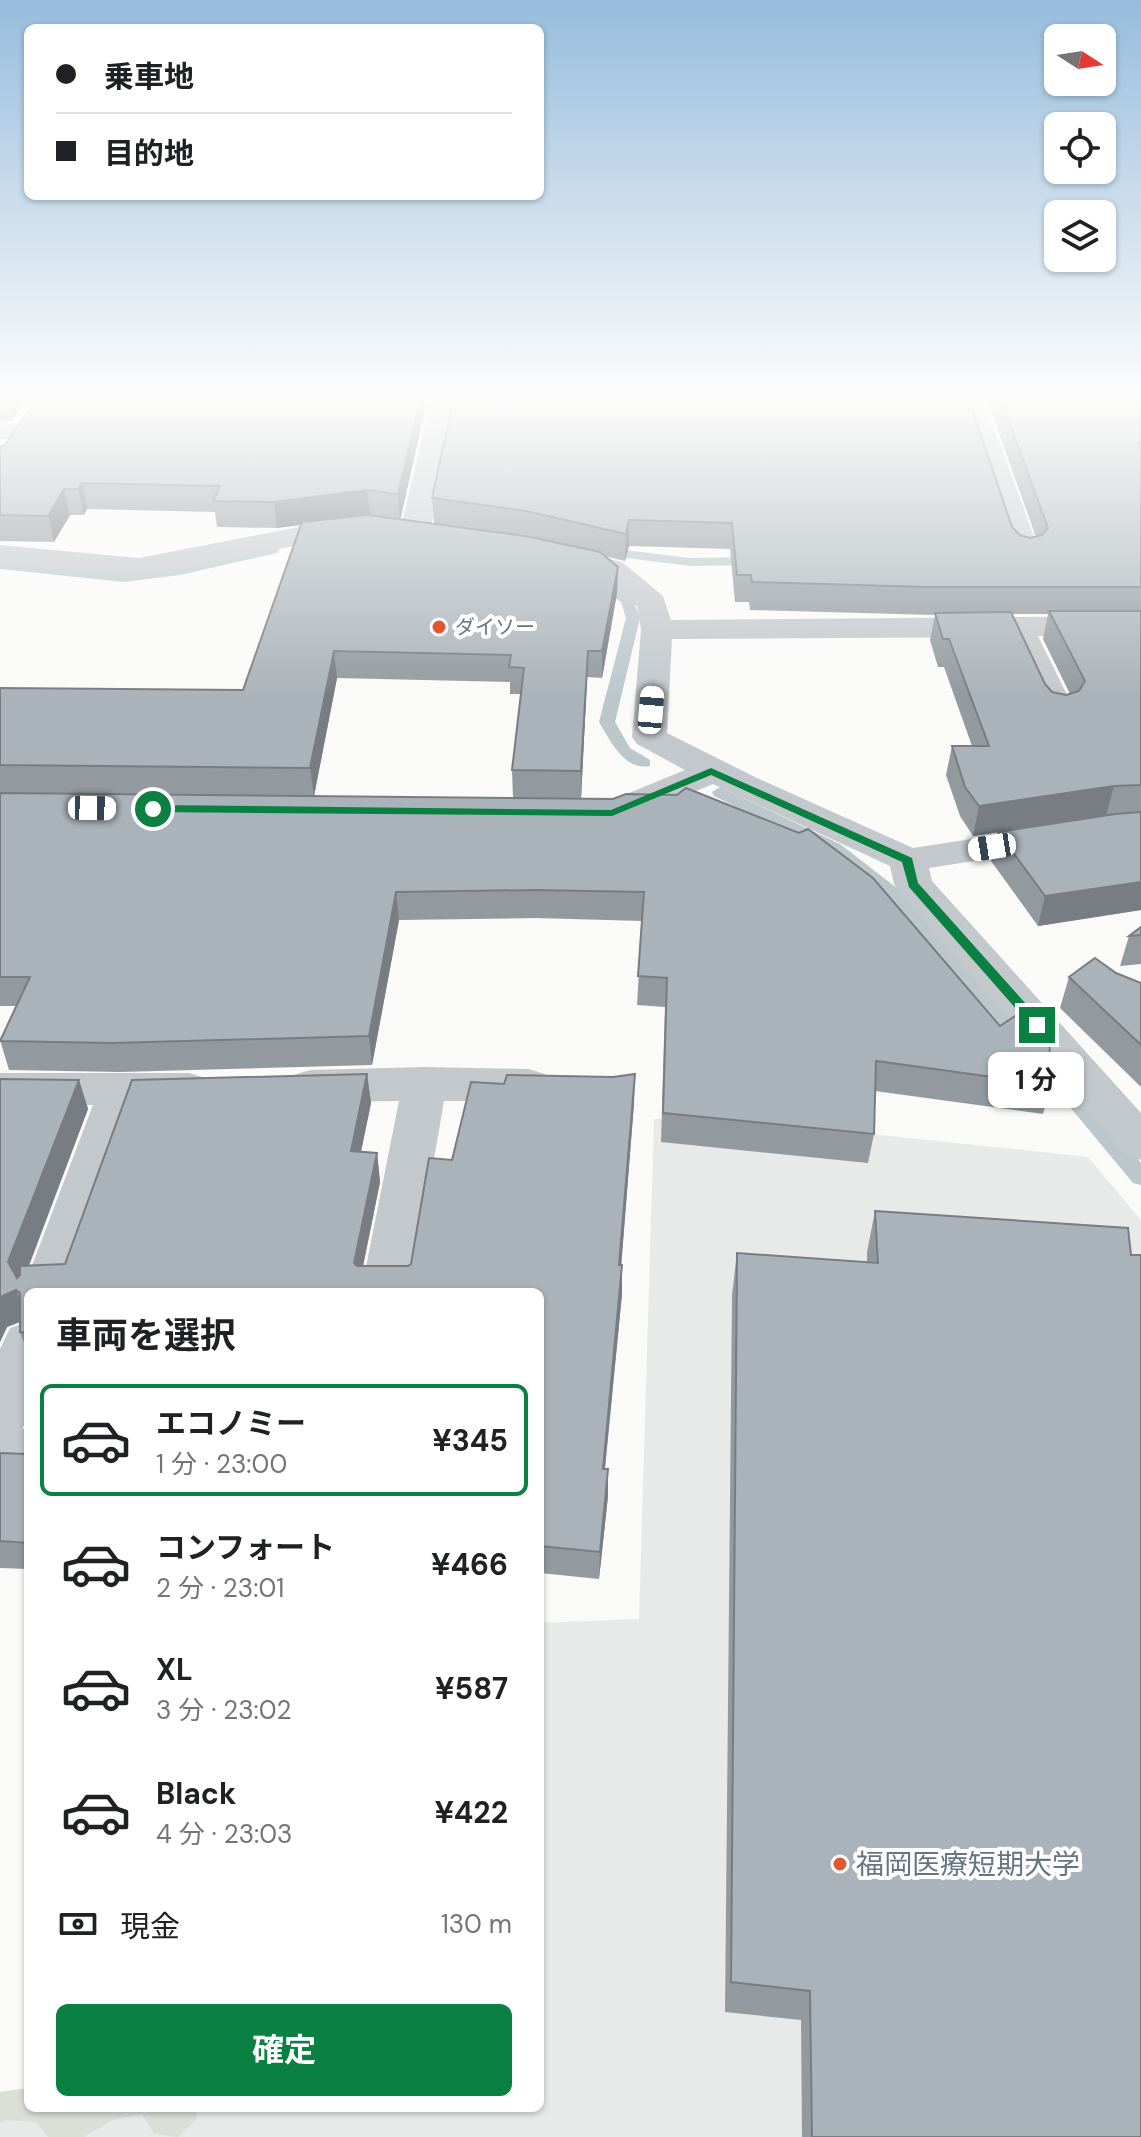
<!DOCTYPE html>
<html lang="ja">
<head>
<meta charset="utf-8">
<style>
	:root { --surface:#fff; --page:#f2f2f2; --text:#202124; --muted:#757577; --line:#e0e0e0; --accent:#0b8043 }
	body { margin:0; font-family:"DM Sans","Noto Sans JP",sans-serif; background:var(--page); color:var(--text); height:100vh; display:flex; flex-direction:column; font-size:30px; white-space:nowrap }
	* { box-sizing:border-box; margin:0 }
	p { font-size:26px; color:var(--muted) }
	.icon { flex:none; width:44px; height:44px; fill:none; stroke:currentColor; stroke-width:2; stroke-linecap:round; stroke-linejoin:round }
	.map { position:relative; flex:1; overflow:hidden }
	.side { position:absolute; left:24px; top:1288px; width:520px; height:824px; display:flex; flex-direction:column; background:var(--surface); border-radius:12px; box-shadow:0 2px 6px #0004 }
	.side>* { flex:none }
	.guide { position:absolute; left:24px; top:24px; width:520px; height:176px; border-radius:12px; box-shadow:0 2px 6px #0004; display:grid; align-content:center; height:176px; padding:0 32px; background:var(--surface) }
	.needle { width:52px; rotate:102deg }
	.tools { position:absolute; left:1044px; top:24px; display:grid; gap:16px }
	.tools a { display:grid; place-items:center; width:72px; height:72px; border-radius:12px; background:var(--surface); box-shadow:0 2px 6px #0004; font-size:40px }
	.end { position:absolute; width:36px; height:36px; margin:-18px; border:10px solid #0b8043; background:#fff; box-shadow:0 0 0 4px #fff }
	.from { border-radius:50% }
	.bubble { position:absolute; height:56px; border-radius:12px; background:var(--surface); box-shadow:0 2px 6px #0004; font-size:26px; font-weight:700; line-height:56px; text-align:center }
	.car { position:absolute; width:24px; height:48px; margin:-24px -12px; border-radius:10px; box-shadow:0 0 6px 2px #0007; background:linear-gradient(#fff 24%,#345 0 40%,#fff 0 76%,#345 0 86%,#fff 0) }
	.guide b { display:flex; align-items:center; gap:28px; height:76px; font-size:30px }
	.guide b+b { border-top:2px solid var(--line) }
	.guide i { width:20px; height:20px; background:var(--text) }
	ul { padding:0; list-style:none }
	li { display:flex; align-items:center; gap:24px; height:112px; margin:0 16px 12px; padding:0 16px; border:4px solid transparent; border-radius:12px }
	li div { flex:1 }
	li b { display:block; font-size:30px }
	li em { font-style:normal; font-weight:700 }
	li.selected { border-color:var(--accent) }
	li>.icon { width:72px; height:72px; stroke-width:1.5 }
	h2 { padding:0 32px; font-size:36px; line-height:96px }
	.pay { display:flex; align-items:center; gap:20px; height:88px; padding:0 32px; font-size:30px }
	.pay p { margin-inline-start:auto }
	.cta { display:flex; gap:16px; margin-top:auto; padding:16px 32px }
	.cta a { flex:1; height:92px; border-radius:12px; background:var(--accent); color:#fff; font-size:32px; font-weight:700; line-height:92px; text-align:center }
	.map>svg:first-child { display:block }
	.built { fill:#e8e9e9 }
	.green { fill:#dadfd7 }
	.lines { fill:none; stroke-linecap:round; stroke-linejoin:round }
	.stream { fill:#bbc7cb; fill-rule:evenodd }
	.minor { fill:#c3c8cc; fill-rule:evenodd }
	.wall { fill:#929a9f; fill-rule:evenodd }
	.shaded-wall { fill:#777d82 }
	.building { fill:#aab3b9; stroke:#777d82; stroke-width:2 }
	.route { fill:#0b8043 }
	.poi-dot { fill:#e4572e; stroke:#fff; stroke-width:3 }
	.labels { text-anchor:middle; stroke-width:8; stroke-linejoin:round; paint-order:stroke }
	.far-poi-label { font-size:20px; fill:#657683; stroke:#fff; text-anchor:start }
	.near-poi-label { font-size:28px; fill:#657683; stroke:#fff; text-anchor:start }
</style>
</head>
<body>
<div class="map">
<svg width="1141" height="2137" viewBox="0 0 1141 2137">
	<rect width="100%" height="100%" fill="#fafaf8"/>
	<!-- built -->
	<path class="built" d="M711 1117 1088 1157 1141 1220V2137H0V2107L540 2108V1623L639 1619 654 1119Z"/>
	<!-- green -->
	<path class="green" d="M28 2088V2108H196L197 2119 178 2137 154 2134 142 2114 113 2120 84 2137H48L36 2122 6 2120 0 2123V2092Z"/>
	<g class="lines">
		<!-- stream -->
		<g class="stream">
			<path d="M272 546 279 550 277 553 180 575 124 582 0 569V561L124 574 180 567Z"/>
			<path d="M600 547 690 558 755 557 762 561 755 565 690 566 595 554 593 551Z"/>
			<path d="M595 575 632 597 640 618 615 722 630 748 650 760V766C624 771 610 740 599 722L626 618 621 602 590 582 588 579Z"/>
			<path d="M720 787 840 844 902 892 1035 1038 1141 1163V1185L1133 1183 1021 1048 890 900 828 852 714 796 712 792Z"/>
		</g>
		<!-- minor -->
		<g class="minor">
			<path d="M431 397H457L430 532 425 538 415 541 405 538 400 532Z"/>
			<path d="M957 397H983L1040 553 1035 559 1025 562 1015 559 1010 553Z"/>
			<path d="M0 423 28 426 32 432 28 438 0 439Z"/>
			<path d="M357 520 367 523 372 529 367 535 314 542 139 576 0 563V545L139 558 314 524Z"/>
			<path d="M560 547 622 562 663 596 671 620 1141 616V636H1038L1075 711 1070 718 1058 721 1046 718 1041 711 1007 637 672 639 667 733 757 778 913 848 1106 818 1141 816V838L1106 840 929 868 932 881 1141 1113V1160L1125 1155 899 892 894 884 890 866 713 784 625 821 612 824 585 821 580 813 585 805 607 802 685 770 637 744 632 737 641 630 637 606 601 575 549 562 545 556 549 550Z"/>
			<path d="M425 1067 529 1069 545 1074 551 1085 545 1096 529 1101H444L411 1292H361L399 1101 310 1102 294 1097 288 1086 294 1075 310 1070Z"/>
			<path d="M0 1073H189L205 1078 211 1089 205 1100 189 1105H138L72 1292H28V1304L22 1292 93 1105H0Z"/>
			<path d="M28 1322V1417L22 1429H28V1477L0 1475V1349L10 1328Z"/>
		</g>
	</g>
	<!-- wall -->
	<g class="wall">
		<path d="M0 397H28L12 421H0Z"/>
		<path d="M38 397H428L400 519 434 524 432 498 1012 527 1020 535 1030 538 1036 537 986 397H1141V910L1038 926 991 861 998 832 973 836 960 816 946 775 952 746H972L944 667H938L930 640 935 615 750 610 749 602H735L730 549 629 546 625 561 604 556 618 567 617 593 602 678 587 677 581 799 1051 1085 1043 1114 875 1091 874 1134 868 1163 661 1142 665 1007 637 1005 642 921 536 918 399 920 372 1065 120 1072 9 1070 0 1040 16 1006H0V793L513 798 512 770 521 694H510V682L337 678 314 796 0 793V688L243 690 300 525 277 528 217 527 215 512 87 509 84 515H70L54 542 0 541V446H4ZM1012 614H1048L1043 639 1070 694 1066 695 1052 692 1045 684Z"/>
		<path d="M1141 927V964L1120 966 1129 936Z"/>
		<path d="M1116 973 1141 983V1087L1060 1008 1069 977Z"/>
		<path d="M367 1074 371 1103 361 1152 377 1153 380 1182 363 1266H408L411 1264 452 1160 634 1103 621 1265 622 1294 605 1469H608V1496L599 1579 540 1573V1292H28V1353L20 1332V1322L7 1327 0 1342V1079L79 1080 88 1109 29 1266 65 1264Z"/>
		<path d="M875 1211 1141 2137H802L801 2020 725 2012 732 1295 737 1253 867 1262V1252Z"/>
		<path d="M28 1449V1569L0 1568V1453L26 1454Z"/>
	</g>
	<!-- shaded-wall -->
	<g class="shaded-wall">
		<path d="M6 397H28L12 421Z"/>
		<path d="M421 397H428L400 521 398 494Z"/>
		<path d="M82 483 87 509 84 515 78 489Z"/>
		<path d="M64 489 70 515 54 542 48 516Z"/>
		<path d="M367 490 370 516 277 528 274 502Z"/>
		<path d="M629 520V546L625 561 626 534Z"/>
		<path d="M618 567 617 593 602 678V651Z"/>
		<path d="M334 651 337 678 314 796 310 768Z"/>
		<path d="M588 651 587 677 581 799V771Z"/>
		<path d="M1114 786 1106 815 973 836 979 806Z"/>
		<path d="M1141 882V910L1038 926 1045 896Z"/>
		<path d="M396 892 399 920 372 1065 369 1036Z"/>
		<path d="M367 1074 371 1103 355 1180 351 1151Z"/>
		<path d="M635 1074 634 1103 619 1294V1265Z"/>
		<path d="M79 1080 88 1109 19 1291 8 1262Z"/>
		<path d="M377 1153 380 1182 358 1291 354 1263Z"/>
		<path d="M622 1265V1294L602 1496 603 1469Z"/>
		<path d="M16 1290 27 1319 7 1327 0 1342V1297Z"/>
		<path d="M608 1469V1496L599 1579 600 1552Z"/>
	</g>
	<!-- building -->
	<g class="building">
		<path d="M38 397H421L398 494 367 490 274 502 213 501 220 486 82 483 78 489H64L48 516 0 515V446H4Z"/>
		<path d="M454 397H968L1012 527 1020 535 1030 538 1042 535 1048 528 1000 397H1141V443H1138L1141 450V587H927L752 582 751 575H737L732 523 629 520 626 534 526 511 432 498Z"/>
		<path d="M368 515 525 536 600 552 618 567 602 651H588L581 771 512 770 524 668 509 667 511 655 334 651 310 768 0 765V688L243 690 302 522Z"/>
		<path d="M1049 611H1141V785L1114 786 979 806 965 787 952 746H989L949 639H943L935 613 1011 612 1045 684 1052 692 1066 695 1079 691 1085 681Z"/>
		<path d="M686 788 799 833 808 829 873 878 1000 1026 1027 1008 1049 1033 1051 1085 876 1061 874 1134 663 1113 667 978 638 976 644 892 536 890 396 892 369 1036 112 1043 0 1041 30 977H0V793L613 799 626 794 677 795Z"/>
		<path d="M1141 812V882L1045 896 998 832 1115 814Z"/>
		<path d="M1141 927V935L1129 936Z"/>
		<path d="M1095 958 1116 973 1141 983V1045L1069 977Z"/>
		<path d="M367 1074 351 1151 377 1153 354 1263 357 1266H408L411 1264 429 1158 452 1160 471 1082 504 1084 507 1075 613 1077 635 1074 619 1265H622L603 1469H608L600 1552 540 1546V1292H28V1333L20 1332V1293L16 1290 0 1297V1079L79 1080 8 1262 17 1278 20 1275V1266L65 1264 132 1080Z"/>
		<path d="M875 1211 1128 1228 1131 1255H1141V2137H812L810 1991 731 1982 737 1253 878 1263Z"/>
		<path d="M28 1449V1543L0 1541V1453L26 1454Z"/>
	</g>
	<!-- sky -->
	<linearGradient id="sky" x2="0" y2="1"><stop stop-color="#96bcdc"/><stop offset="0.57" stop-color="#fdfdfc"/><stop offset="1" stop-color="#fdfdfc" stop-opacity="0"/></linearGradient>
	<rect width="1141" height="697" fill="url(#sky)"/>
	<!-- route -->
	<path class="route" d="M711 768 912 858 918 883 1042 1022V1028H1033L909 887 902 862 711 775 612 816 153 812 148 809 153 805 611 810Z"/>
	<!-- markers -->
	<g class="poi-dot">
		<circle cx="439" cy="627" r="8"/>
		<circle cx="840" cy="1864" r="8"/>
	</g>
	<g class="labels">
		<!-- far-poi labels -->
		<g class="far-poi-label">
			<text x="455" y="634">ダイソー</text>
		</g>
		<!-- near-poi labels -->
		<g class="near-poi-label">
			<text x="856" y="1874">福岡医療短期大学</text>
		</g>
	</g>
</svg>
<div class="tools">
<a><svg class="needle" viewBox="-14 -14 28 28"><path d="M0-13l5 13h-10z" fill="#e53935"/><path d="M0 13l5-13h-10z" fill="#757577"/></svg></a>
<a><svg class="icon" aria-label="locate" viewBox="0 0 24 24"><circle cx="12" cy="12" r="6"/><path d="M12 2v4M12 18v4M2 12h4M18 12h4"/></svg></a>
<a><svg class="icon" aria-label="layers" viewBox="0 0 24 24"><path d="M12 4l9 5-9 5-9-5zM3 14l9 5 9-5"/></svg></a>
</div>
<i class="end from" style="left:153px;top:809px"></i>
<i class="end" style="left:1037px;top:1025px"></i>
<div class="bubble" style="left:988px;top:1052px;width:96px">1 分</div>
<i class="car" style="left:651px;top:710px;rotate:5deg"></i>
<i class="car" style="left:92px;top:808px;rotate:91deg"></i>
<i class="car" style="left:992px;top:847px;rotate:261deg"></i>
<div class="guide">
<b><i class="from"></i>乗車地</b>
<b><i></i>目的地</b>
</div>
<section class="side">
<h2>車両を選択</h2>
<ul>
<li class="selected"><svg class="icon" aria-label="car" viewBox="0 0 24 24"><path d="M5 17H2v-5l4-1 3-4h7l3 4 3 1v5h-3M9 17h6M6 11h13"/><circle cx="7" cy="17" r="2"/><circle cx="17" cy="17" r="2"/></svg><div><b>エコノミー</b><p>1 分 · 23:00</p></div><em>¥345</em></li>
<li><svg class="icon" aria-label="car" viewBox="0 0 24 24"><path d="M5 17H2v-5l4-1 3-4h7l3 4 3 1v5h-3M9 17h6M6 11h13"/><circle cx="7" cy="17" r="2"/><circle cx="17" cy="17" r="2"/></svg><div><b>コンフォート</b><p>2 分 · 23:01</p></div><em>¥466</em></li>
<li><svg class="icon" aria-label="car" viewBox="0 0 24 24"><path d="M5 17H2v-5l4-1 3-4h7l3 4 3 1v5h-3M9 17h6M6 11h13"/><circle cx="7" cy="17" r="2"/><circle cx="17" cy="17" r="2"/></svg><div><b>XL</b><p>3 分 · 23:02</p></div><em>¥587</em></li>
<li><svg class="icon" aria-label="car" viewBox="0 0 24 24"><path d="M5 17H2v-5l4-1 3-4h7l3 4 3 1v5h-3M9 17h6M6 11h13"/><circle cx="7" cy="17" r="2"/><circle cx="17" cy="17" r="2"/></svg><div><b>Black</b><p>4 分 · 23:03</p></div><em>¥422</em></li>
</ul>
<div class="pay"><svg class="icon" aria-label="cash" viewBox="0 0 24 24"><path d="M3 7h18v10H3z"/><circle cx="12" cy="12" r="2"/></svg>現金<p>130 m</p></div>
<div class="cta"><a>確定</a></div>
</section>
</div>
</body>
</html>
